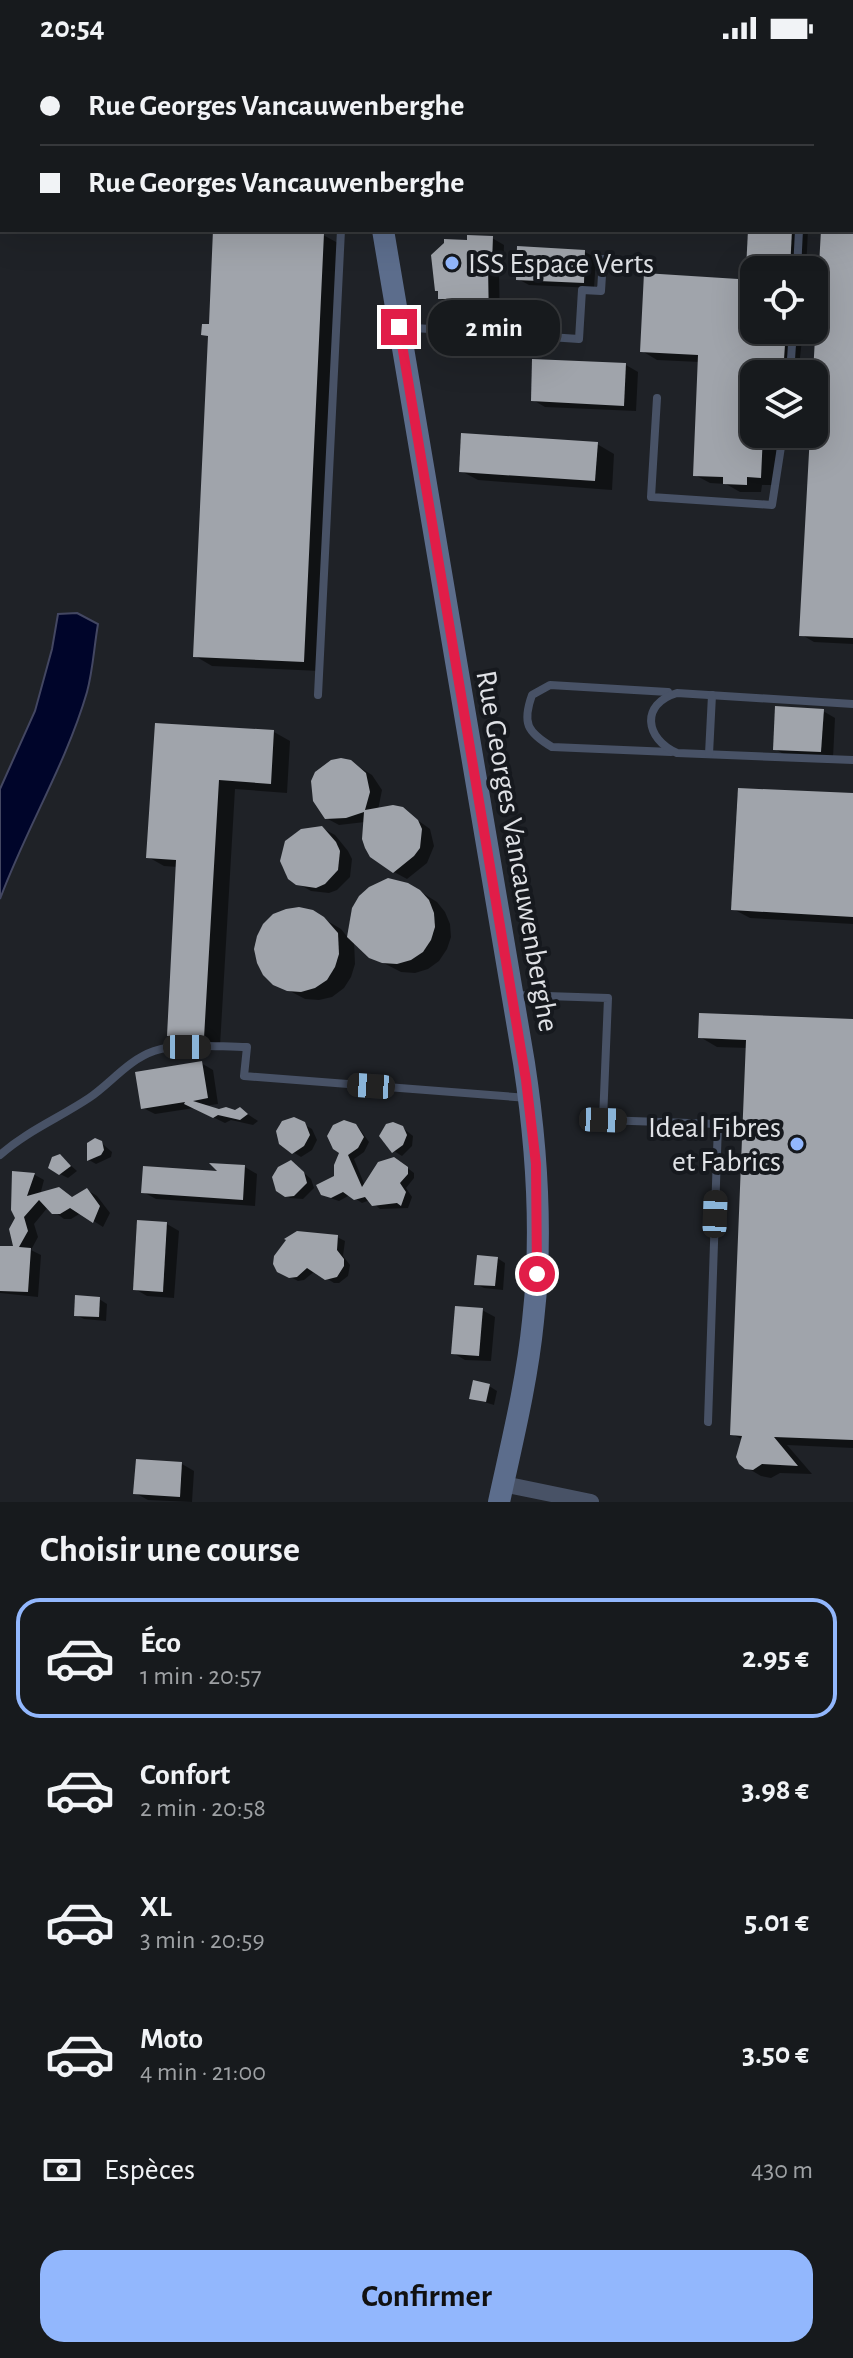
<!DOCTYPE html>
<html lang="fr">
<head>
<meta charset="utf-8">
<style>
	:root { --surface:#171a1d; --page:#24272a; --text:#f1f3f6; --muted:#9ea1a4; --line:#36383b; --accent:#92b7fd }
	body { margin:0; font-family:"Alegreya Sans",sans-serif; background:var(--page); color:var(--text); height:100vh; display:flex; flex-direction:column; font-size:30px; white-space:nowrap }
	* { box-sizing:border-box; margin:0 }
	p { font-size:26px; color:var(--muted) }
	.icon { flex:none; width:44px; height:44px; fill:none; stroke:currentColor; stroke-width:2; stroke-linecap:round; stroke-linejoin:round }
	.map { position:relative; height:1446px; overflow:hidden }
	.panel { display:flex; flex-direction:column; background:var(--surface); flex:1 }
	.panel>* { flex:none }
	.banner { position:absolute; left:0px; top:0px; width:854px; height:176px; box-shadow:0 8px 32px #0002,0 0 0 2px var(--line); display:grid; align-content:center; height:176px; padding:0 40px; background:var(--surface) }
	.buttons { position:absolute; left:740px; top:200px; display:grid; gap:16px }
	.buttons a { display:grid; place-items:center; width:88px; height:88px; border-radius:16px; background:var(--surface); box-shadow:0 8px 32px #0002,0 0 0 2px var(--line); font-size:40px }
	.end { position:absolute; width:36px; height:36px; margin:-18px; border:10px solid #e11d48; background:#fff; box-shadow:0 0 0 4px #fff }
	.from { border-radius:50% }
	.bubble { position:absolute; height:56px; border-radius:24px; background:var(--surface); box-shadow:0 8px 32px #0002,0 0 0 2px var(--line); font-size:26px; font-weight:700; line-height:56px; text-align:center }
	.car { position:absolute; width:24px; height:48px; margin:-24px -12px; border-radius:10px; box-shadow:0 0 6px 2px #0007; background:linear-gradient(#222 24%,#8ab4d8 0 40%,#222 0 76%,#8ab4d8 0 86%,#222 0) }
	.banner b { display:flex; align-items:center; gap:28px; height:76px; font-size:30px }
	.banner b+b { border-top:2px solid var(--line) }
	.banner i { width:20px; height:20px; background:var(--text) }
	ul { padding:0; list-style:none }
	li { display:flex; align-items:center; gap:24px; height:120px; margin:0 16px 12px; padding:0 24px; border:4px solid transparent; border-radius:24px }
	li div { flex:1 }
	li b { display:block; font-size:30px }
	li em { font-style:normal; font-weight:700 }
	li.on { border-color:var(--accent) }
	li>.icon { width:72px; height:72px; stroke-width:1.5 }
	h2 { padding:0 40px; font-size:36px; line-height:96px }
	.pay { display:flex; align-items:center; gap:20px; height:88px; padding:0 40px; font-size:30px }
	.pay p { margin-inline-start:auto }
	.primary-button { display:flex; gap:16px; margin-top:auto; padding:16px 40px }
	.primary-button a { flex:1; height:92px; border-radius:24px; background:var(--accent); color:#111; font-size:32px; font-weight:700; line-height:92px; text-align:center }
	.status { display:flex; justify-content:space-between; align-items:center; height:56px; padding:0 40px; background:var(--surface); direction:ltr }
	.status svg { height:22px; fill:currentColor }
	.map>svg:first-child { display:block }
	.water { fill:#00052a; stroke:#434762; stroke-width:2 }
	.shadow { fill:#0007 }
	.building { fill:#a0a4ab }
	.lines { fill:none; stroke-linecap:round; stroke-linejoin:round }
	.lane { stroke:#485266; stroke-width:8 }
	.street { stroke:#485266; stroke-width:16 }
	.secondary { stroke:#5c6d8c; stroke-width:22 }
	.route { stroke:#e11d48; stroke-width:10 }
	.poi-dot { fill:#92b7fd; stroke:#16191e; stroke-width:3 }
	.labels { text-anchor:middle; stroke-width:8; stroke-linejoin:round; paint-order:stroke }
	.poi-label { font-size:30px; fill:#dfe1e5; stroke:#16191e; text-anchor:start }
	.street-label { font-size:30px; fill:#dfe1e5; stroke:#16191e }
</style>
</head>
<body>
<div class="status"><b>20:54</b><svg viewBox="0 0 49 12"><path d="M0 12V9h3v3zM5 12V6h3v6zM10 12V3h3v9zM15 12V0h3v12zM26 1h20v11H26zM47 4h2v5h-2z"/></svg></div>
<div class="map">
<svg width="853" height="1446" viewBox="0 0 853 1446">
	<rect width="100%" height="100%" fill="#1f2227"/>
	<!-- water -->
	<path class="water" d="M77 557 98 568C94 591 93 614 87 636 66 708 26 773 0 843V733L35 655 52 593 58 558Z"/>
	<!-- shadow -->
	<g class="shadow">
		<path d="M852 161H853V588L814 586 802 579 823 174H852Z"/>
		<path d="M215 174 323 179 340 188 320 615 212 610 195 600 210 282 204 278 211 271Z"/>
		<path d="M750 174H808L806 214H754V274H803L799 311 780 310V318H754V378H777L775 429H762L761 436H740L726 428 710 427 695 419 700 306 657 304 642 295 747 225Z"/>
		<path d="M492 182 504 189 503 214 499 215 500 273 458 272 446 265 447 246 439 242 469 186Z"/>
		<path d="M585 196 596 202 594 232 529 229 518 223Z"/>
		<path d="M626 309 638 316 636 355 545 351 533 344Z"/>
		<path d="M597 388 614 398 612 434 478 424 461 415Z"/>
		<path d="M823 655 835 662 833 702 787 700 775 693Z"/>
		<path d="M157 669 274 676 290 685 287 737 235 733 220 990 185 989 169 979 178 811 164 810 148 801Z"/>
		<path d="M359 711 372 719 382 734 378 754 402 753 430 773 434 790 427 807 407 823 394 816 365 766 339 769 326 762Z"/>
		<path d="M853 739V868L750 862 733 853Z"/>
		<path d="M322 772 335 779 348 795 352 803 350 821 337 834 329 837 311 835 297 827Z"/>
		<path d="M408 828 437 846 445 856 450 868 451 881 447 893 439 905 428 913 415 917 401 916 370 900 354 884 355 908 351 921 344 932 332 941 319 944 305 943 275 927 312 856 341 873 349 883Z"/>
		<path d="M853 965V1392L787 1389 812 1418 780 1417 771 1422 761 1420 744 1410 743 1384 732 1378 747 992 717 991 700 981Z"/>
		<path d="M201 1007 213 1014 218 1048 204 1050 235 1056 240 1053 258 1065 253 1069 231 1064 225 1067 194 1052 155 1058 143 1052Z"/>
		<path d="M294 1063 312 1073 317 1084 312 1094 301 1101 293 1096Z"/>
		<path d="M352 1068 359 1072 369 1086 364 1096 354 1103 365 1130 401 1107 414 1117V1122L406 1132 412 1141 408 1152 380 1153 370 1144 362 1147 350 1139 339 1145 330 1142Z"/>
		<path d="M399 1069 413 1080 412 1090 402 1100 394 1095Z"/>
		<path d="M99 1085 112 1096 111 1101 96 1108 89 1104Z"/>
		<path d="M60 1100 77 1115 68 1122 60 1118Z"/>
		<path d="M291 1106 311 1123 314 1132 303 1143 290 1142 282 1137Z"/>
		<path d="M245 1111 257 1118 255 1150 156 1143 143 1136Z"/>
		<path d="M14 1117 35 1119 44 1124 40 1139 74 1142 87 1134 97 1140 110 1157 103 1171 81 1157 71 1163H64L48 1151 34 1168 38 1181 31 1194 41 1199 38 1241 0 1237V1192L16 1193 18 1162Z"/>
		<path d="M167 1168 179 1175 174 1242 147 1240 135 1233Z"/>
		<path d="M337 1181 345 1185 343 1200 350 1209 348 1220 339 1227H334L315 1215 304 1224 298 1225 279 1215Z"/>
		<path d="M497 1202 505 1207 503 1234 484 1232 476 1228Z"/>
		<path d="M99 1243 107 1248 106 1265 84 1263 76 1259Z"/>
		<path d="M482 1254 495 1261 491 1305 465 1304 453 1297Z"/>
		<path d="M489 1330 497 1335 494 1349 471 1342Z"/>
		<path d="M182 1408 194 1415 192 1446 148 1444 135 1437Z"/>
	</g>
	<!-- building -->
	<g class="building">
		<path d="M213 174 324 177 304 606 193 601 208 280 201 279 202 268H209Z"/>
		<path d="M748 174H792L790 214H746Z"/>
		<path d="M821 174H853V582L799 580 810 378H814L813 318Z"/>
		<path d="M467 179 493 180 492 208 488 209 489 268 444 266 445 243H438V235H435L431 199 444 187V183L467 184Z"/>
		<path d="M517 190 585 194 584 227 516 224Z"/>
		<path d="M644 217 754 224V274H786L783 318H754V378H763L761 422 747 421V429L723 428V421L693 420 698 299 640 296Z"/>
		<path d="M532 303 626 307 624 350 531 345Z"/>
		<path d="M461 377 598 386 595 425 459 416Z"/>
		<path d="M775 650 824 653 821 696 773 694Z"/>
		<path d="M155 667 274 674 271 728 219 724 204 982 167 980 176 804 146 802Z"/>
		<path d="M341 702 351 704 366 717 370 736 365 754 393 749 403 751 418 764 422 773 420 792 414 800 393 817 370 801 365 792 362 783 364 756 346 762 325 763 313 745 311 725 315 716 331 704Z"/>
		<path d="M738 732 853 737V861L731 854Z"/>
		<path d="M322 770 336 786 340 795 338 814 325 828 316 832 296 829 288 823 280 805 285 785 301 773Z"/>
		<path d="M388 822 408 827 420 834 429 844 434 857 435 871 431 884 423 896 411 904 397 908 382 907 369 902 347 881 352 852 359 840 369 831Z"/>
		<path d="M299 851 313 854 324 861 338 877 339 898 335 911 327 924 315 932 301 936 287 935 273 929 263 919 257 907 254 893 257 880 263 868 273 858 286 853Z"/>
		<path d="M699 957 853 963V1384L774 1381 798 1410 762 1408 753 1414 745 1413 739 1408 736 1401 742 1380 730 1379 746 984 698 982Z"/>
		<path d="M202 1005 208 1042 193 1045 219 1053 226 1051 235 1054 240 1051 248 1058 240 1064 218 1059 213 1062 184 1048 185 1046 141 1053 135 1016Z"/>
		<path d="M294 1061 305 1066 310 1079 304 1090 292 1098 279 1088 276 1075 282 1065Z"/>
		<path d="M344 1064 356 1068 364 1081 358 1092 348 1099 362 1131 378 1106 394 1101 408 1111V1118L400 1127 406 1136 401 1150 397 1147 372 1150 365 1141 354 1144 343 1136 331 1142 321 1139 316 1129 334 1120V1109L339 1097 333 1093 327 1080 333 1069Z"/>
		<path d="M393 1066 403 1070 407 1079 403 1089 392 1097 379 1080 386 1068Z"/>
		<path d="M95 1082 102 1085 104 1094 101 1099 87 1105V1087Z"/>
		<path d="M60 1098 71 1110 59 1119 48 1112 52 1101Z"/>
		<path d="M291 1104 304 1116 307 1127 294 1140 285 1141 276 1135 272 1121 278 1111Z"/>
		<path d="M209 1107 245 1109 243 1144 141 1137 143 1110 217 1115Z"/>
		<path d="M12 1115 35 1117 27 1140 59 1131 72 1141 87 1132 100 1150 93 1167 70 1152 60 1158H52L39 1144 24 1161 28 1175 19 1191 31 1192 28 1236 0 1235V1190H13L9 1173 15 1162 11 1154Z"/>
		<path d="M137 1164 167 1166 163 1236 133 1234Z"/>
		<path d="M297 1175 338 1179 337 1194 344 1203V1210L337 1221 325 1224 307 1212 297 1221 289 1222 277 1216 273 1208 274 1200 286 1184 284 1183Z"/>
		<path d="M477 1199 498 1201 495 1230 474 1229Z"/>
		<path d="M75 1239 100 1241 99 1261 74 1260Z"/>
		<path d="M455 1250 483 1252 479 1300 451 1298Z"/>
		<path d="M473 1324 490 1328 486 1346 469 1343Z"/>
		<path d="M136 1403 182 1406 180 1441 133 1438Z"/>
	</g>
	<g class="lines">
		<!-- lane -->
		<g class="lane">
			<path d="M300 0V2"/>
			<path d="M258 2V0"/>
			<path d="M797 214 799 174"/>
			<path d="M400 271 579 283 582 234 601 235 603 203"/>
			<path d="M790 318 793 274"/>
			<path d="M657 342 651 441 772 449 783 378"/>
			<path d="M668 636 550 629 532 639C522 667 527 676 552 691L671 696"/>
			<path d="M318 639 341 174"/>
			<path d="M853 648 677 637C640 648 645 683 677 697L853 704"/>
			<path d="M709 698 712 639"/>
			<path d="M516 939 608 942 603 1064 718 1068 708 1366"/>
			<path d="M0 1099C27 1075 59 1062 89 1042 111 1027 128 1004 154 995 183 986 217 991 247 991L244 1020 528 1042"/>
		</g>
		<!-- street -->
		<path class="street" d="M503 1428 591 1446"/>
		<!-- secondary -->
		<g class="secondary">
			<path d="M357 0V2"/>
			<path d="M631 0 695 2"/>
			<path d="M852 5 853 6"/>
			<path d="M383 174 524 1007C537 1092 543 1179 533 1265 527 1326 512 1386 499 1446"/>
		</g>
	</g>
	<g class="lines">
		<!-- route -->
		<path class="route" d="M399 271 526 1024 536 1108 537 1218"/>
	</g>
	<!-- markers -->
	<g class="poi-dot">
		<circle cx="452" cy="207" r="8"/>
		<circle cx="797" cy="1088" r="8"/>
	</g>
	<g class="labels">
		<!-- poi labels -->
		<g class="poi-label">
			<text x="468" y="217">ISS Espace Verts</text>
			<text x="781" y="1081" text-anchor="end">Ideal Fibres<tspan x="781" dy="34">et Fabrics</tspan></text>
		</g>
		<!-- street labels -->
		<g class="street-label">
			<text transform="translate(518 795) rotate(80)" y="10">Rue Georges Vancauwenberghe</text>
		</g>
	</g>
</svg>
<div class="buttons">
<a><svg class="icon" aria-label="locate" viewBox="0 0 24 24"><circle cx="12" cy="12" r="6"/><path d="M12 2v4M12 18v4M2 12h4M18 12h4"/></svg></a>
<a><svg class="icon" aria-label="layers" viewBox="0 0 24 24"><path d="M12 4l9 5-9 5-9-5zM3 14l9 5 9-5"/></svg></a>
</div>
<i class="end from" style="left:537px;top:1218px"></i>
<i class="end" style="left:399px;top:271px"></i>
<div class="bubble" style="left:428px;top:244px;width:132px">2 min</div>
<i class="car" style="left:187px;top:991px;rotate:90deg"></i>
<i class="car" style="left:371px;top:1030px;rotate:274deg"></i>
<i class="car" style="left:603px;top:1064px;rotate:92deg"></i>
<i class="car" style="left:715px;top:1158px;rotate:2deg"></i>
<div class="banner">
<b><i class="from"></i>Rue Georges Vancauwenberghe</b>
<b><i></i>Rue Georges Vancauwenberghe</b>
</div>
</div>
<section class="panel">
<h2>Choisir une course</h2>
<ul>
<li class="on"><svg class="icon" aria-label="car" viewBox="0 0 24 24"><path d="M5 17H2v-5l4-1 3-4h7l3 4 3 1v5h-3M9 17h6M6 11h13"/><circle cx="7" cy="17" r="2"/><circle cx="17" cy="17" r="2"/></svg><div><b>Éco</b><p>1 min · 20:57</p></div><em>2.95 €</em></li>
<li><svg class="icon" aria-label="car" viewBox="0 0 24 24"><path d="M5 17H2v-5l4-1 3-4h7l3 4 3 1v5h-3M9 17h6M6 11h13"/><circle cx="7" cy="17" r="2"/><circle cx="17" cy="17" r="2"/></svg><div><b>Confort</b><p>2 min · 20:58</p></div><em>3.98 €</em></li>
<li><svg class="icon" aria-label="car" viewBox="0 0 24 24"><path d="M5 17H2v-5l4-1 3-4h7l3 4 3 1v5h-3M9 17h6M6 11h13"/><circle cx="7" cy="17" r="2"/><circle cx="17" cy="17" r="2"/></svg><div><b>XL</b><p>3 min · 20:59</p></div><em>5.01 €</em></li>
<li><svg class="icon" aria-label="car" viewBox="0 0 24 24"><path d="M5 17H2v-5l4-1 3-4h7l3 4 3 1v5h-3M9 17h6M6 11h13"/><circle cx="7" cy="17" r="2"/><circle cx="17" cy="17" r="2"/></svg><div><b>Moto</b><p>4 min · 21:00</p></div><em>3.50 €</em></li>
</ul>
<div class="pay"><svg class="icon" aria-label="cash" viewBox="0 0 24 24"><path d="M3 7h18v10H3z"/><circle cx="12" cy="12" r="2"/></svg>Espèces<p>430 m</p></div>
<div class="primary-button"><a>Confirmer</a></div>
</section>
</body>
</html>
